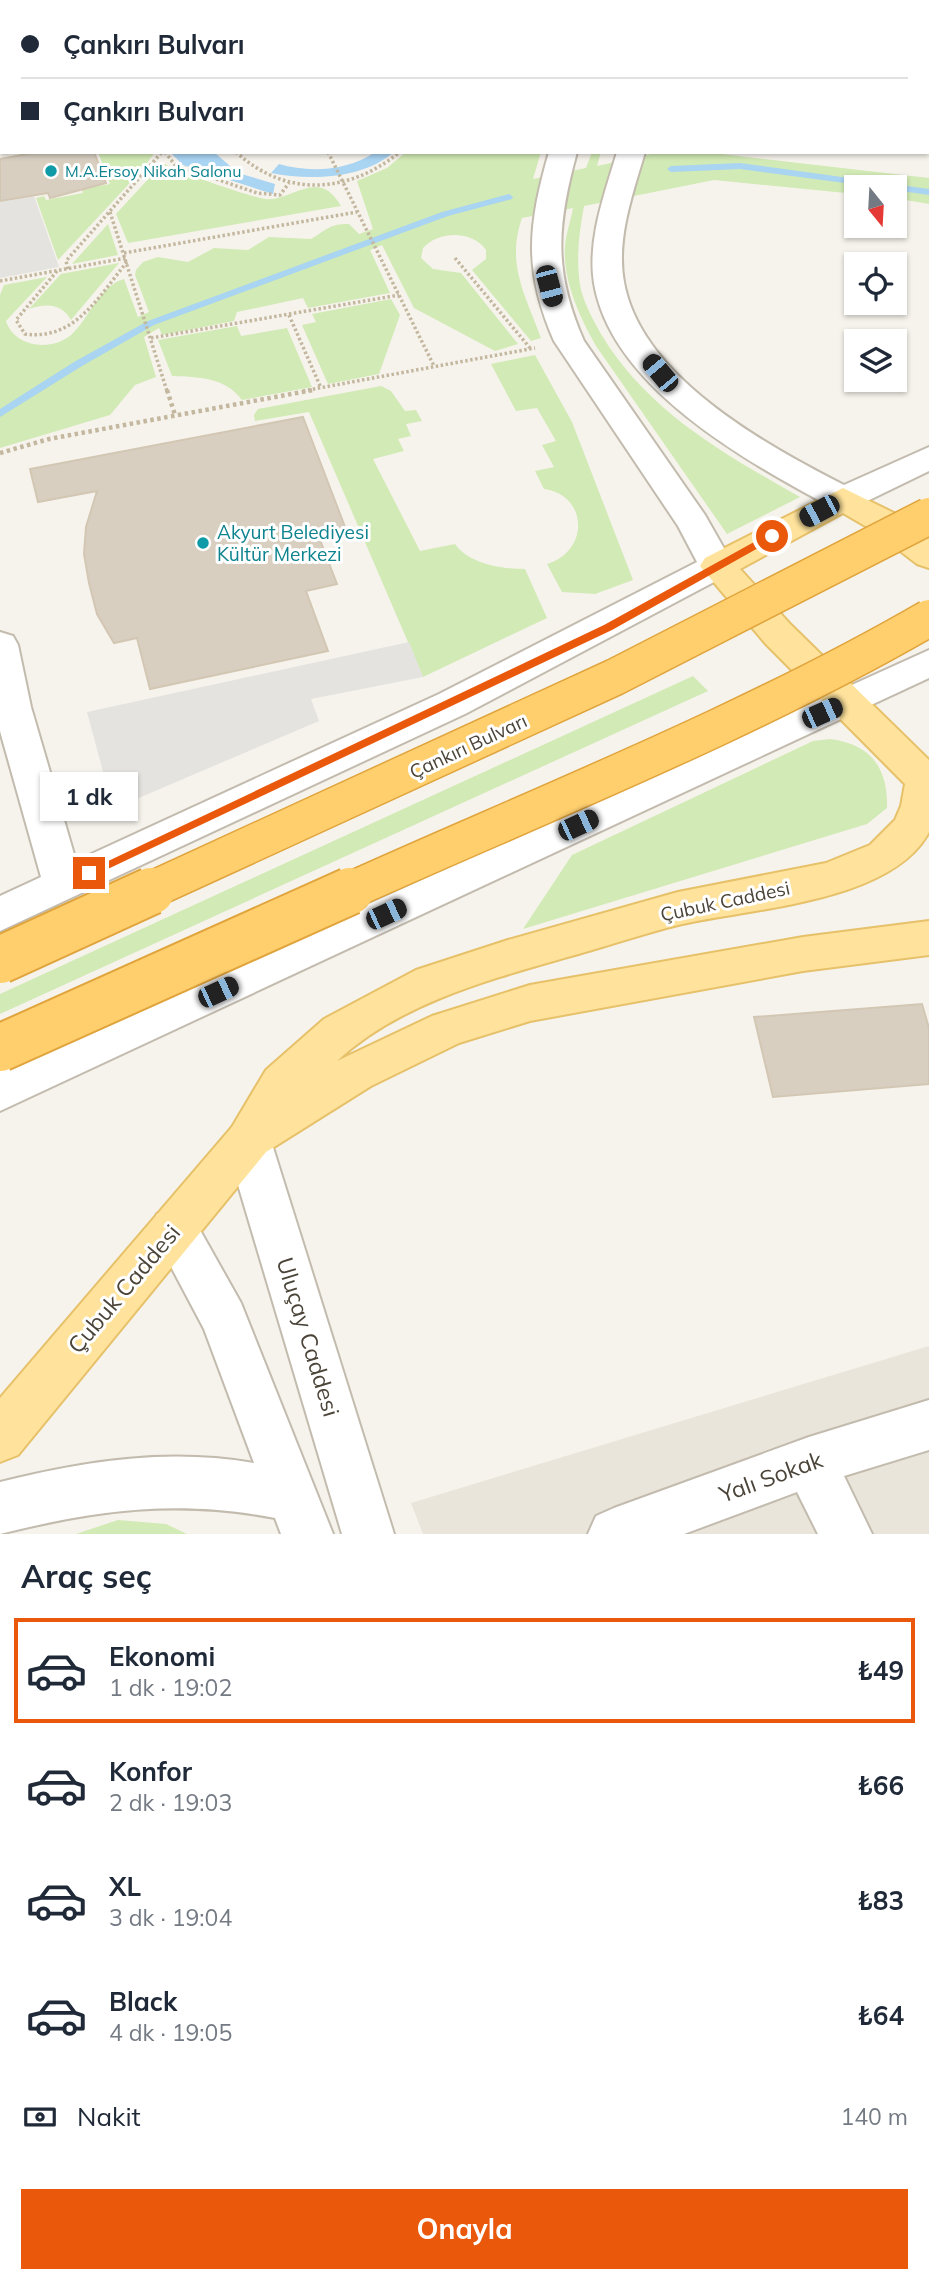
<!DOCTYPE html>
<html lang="tr">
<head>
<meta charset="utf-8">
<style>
	:root { --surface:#fff; --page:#f6f6f7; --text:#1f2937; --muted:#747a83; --line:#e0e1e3; --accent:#ea580c }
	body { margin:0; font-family:Mulish,sans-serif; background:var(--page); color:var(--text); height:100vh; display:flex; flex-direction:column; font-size:26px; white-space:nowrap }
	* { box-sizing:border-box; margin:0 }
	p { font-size:23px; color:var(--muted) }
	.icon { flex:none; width:38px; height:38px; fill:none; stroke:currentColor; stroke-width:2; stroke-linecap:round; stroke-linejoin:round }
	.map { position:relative; height:1534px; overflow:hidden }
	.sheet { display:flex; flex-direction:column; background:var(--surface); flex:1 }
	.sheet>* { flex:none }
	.hud { position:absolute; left:0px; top:0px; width:929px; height:154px; box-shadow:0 2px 5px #0004; display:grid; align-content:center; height:154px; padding:0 21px; background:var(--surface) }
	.needle { width:46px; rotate:162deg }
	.fabs { position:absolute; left:844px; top:175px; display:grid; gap:14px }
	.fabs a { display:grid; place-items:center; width:63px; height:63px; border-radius:0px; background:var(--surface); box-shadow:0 2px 5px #0004; font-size:35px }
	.end { position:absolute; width:32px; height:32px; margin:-16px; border:9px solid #ea580c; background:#fff; box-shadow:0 0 0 4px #fff }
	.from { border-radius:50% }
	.bubble { position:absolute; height:49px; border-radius:0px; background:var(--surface); box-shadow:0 2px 5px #0004; font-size:23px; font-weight:700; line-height:49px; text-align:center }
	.car { position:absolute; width:21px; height:42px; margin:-21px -10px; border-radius:9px; box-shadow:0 0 5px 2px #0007; background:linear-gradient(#222 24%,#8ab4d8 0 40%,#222 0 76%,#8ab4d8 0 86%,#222 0) }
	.hud b { display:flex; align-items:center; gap:24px; height:66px; font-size:26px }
	.hud b+b { border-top:2px solid var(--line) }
	.hud i { width:18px; height:18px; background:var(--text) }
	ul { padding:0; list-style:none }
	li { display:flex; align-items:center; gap:21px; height:105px; margin:0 14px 10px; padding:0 7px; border:4px solid transparent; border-radius:0px }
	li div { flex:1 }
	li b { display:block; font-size:26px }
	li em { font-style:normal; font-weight:700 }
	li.on { border-color:var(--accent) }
	li>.icon { width:63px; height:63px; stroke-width:1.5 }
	h2 { padding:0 21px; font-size:32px; line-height:84px }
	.pay { display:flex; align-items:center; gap:18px; height:77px; padding:0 21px; font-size:26px }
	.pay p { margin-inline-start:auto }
	.button { display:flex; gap:14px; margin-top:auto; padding:14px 21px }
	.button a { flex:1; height:80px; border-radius:0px; background:var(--accent); color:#fff; font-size:28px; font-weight:700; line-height:80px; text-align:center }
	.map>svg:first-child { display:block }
	.residential { fill:#eae5da }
	.green { fill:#d2eab5 }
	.parking { fill:#e5e3e0 }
	.water { fill:#a9d4f2 }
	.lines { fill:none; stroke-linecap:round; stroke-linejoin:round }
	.stream { fill:#a9d4f2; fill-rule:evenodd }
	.building { fill:#d8cfc1; stroke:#d3c7b4; stroke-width:2 }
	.minor-casing { stroke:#c2bbae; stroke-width:4 }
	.major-casing { stroke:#e6c16a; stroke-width:4 }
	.path-far1 { stroke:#c4b79f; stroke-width:3.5; stroke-dasharray:2.5 2.5; stroke-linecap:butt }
	.path { stroke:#c4b79f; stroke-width:4.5; stroke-dasharray:3.5 3.5; stroke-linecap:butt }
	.minor { fill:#fff; fill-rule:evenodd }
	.major { fill:#ffe39c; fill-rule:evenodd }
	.highway-bridge-far1-casing { stroke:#e0a43c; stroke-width:39; stroke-linecap:butt }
	.highway-bridge-casing { stroke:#e0a43c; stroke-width:50; stroke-linecap:butt }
	.highway-bridge-far1 { stroke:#ffcf6e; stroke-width:36 }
	.highway-bridge { stroke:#ffcf6e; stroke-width:46 }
	.route { fill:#ea580c }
	.culture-dot { fill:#0f9aa8; stroke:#fff; stroke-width:2.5 }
	.labels { text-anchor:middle; stroke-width:6; stroke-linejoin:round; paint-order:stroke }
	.far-culture-label { font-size:16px; fill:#0d838f; stroke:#fff; text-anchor:start }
	.culture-label { font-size:19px; fill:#0d838f; stroke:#fff; text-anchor:start }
	.street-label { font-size:19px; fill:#4b4439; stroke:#fff }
	.near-street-label { font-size:23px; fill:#4b4439; stroke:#fff }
</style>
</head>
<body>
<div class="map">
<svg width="929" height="1534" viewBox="0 0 929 1534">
	<rect width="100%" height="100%" fill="#f6f3ec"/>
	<!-- residential -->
	<g class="residential">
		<path d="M0 0H929V93L928 2H2L0 51Z"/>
		<path d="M929 1346V1534H423L411 1503Z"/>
	</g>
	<!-- green -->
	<g class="green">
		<path d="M98 152H155L142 170 58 260 36 198 44 196 46 200 83 193 82 189 110 184Z"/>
		<path d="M406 152H541L533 179 586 168 592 152H601L597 166 660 152H704L929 178V204L894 198V187H856V194L714 180 584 206C579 233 576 258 580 285 583 302 593 319 601 334 647 411 724 454 800 497L727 534 596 346C579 315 563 282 565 246 566 233 571 220 573 208L522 218C506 264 525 294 541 338L531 341 472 270 486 259V250C472 230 439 231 423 248L421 258 433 269 461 273 518 344 495 351 414 308 382 245 370 250 390 293 308 308 303 298 237 312 234 321 162 335 159 328 144 337 156 377 135 385 110 415 0 448V295L4 285 47 277 6 321C14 347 51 352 71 335 89 319 99 286 124 279L138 317 149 312 135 275 136 270 143 262 158 257 188 262 214 248 248 250 269 237 311 239C327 230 328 224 349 224L359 234 373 229 357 181 387 168Z"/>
		<path d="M163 163C177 172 248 196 265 199 293 202 318 166 341 206L128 243 116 214Z"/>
		<path d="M108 224 118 255 72 264Z"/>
		<path d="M119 263 71 320C62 304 46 303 29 309L61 274Z"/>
		<path d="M391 299 400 315 379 374 328 384 302 325 316 322 312 314Z"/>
		<path d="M237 326 241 336 287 328 312 387 242 400C225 377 198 377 172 376L158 340Z"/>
		<path d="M535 355 572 422 633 580 595 594 562 592 547 564C590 551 588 495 544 489L535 471 554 467 542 445 556 441 537 408 516 411 491 364Z"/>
		<path d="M381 386 391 391 405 411 416 410 422 421 406 424 411 436 398 439 404 451 373 459 420 551 455 544C469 564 502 569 525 569L547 618 423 677 309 412 255 421 254 415 258 409Z"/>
		<path d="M693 676 708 691 0 1014V994Z"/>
		<path d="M830 739C871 744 888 768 887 808L867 824 523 929 572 855 813 741Z"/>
		<path d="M118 1520 166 1524 187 1534H76Z"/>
	</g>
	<!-- parking -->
	<g class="parking">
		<path d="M34 196 59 267 0 278V202Z"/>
		<path d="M409 642 423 677 311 699 319 721 113 809 87 712Z"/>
	</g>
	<!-- water -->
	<g class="water">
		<path d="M170 152H214L238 173 275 184 273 194 183 165Z"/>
		<path d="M375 152H394C363 179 310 181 271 173L279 164C309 173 348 171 375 152Z"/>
	</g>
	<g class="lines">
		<!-- stream -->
		<g class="stream">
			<path d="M740 163 929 189V195L894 190V187H875L740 169 671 172 667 169 671 166Z"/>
			<path d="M509 194 513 197 512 199 448 216 154 325 82 366 0 417V409L74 362 148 321 442 212Z"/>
		</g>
	</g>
	<!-- building -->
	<g class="building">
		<path d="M246 0H338L246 2Z"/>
		<path d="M38 152H94L106 183 50 198 48 193 0 201V159Z"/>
		<path d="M303 417 345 527 317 532 337 584 306 591 328 651 150 689 137 638 114 643 97 614 89 583 84 554 86 527 97 491 38 502 30 469Z"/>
		<path d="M922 1004 929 1028V1084L773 1097 754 1017Z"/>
	</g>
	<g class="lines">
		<!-- minor casing -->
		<g class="minor-casing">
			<g id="minor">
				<path d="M170 0H194L169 2Z"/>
				<rect x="360" y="0" width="24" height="2"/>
				<rect x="541" y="0" width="24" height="2"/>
				<path d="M597 0H621L596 2Z"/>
				<rect x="658" y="0" width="24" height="2"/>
				<path d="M2 57V73L0 74V58Z"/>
				<rect x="928" y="102" width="1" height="16"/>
				<path d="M549 152H577C557 225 553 271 584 341L705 515 734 566 729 574 465 714 0 931V896L41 877 0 731V632L13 636 18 645 31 707 76 861 439 694 697 562 678 526 554 341C523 270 528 225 549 152Z"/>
				<path d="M617 152H645C633 193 616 239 624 282 641 377 766 445 844 485L929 447V471L855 507 843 510 831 507C746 461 611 387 594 283 587 239 605 193 617 152Z"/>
				<path d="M929 650V678L0 1111V1071Z"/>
				<path d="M248 1121 264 1127 271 1141 394 1534H342L225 1141 232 1127Z"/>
				<path d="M174 1208 191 1214 241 1303 333 1534H281L275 1518C177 1499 96 1510 0 1534V1482C85 1461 167 1448 254 1463L204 1329 151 1229 157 1214Z"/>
				<path d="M929 1400V1450L844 1476 872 1534H818L797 1492 684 1534H588L596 1516 614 1508 809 1437Z"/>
			</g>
		</g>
		<!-- major casing -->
		<g class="major-casing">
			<path id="major" d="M843 488 898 515 929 538V568L917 564 874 531 843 513 740 569 791 625 929 760V832C891 903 750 908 678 925 642 934 607 946 571 956 491 979 399 1003 337 1061L432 1016 530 985 803 937 929 921V955L803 971 530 1021 459 1043 371 1086 266 1152 18 1455 0 1462V1398L232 1127 266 1070 324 1019 416 970 508 940 678 892 826 863 870 845 895 820 901 806 905 784 765 643 700 566 705 558Z"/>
		</g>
		<!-- path-far1 -->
		<g class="path-far1">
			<path d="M165 152 175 165 257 193 280 195 289 183"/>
			<path d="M236 152C286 198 348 194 400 152"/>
			<path d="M328 152 434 366"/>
			<path d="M110 212 167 391"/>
			<path d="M124 253 357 212"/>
			<path d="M455 258 530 348"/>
			<path d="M68 269 66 261 162 152"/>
			<path d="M57 271 16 320 25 334C75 341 99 296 127 262"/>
			<path d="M0 281 126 258"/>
			<path d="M289 315 321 388"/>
			<path d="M151 338 399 295"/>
			<path d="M303 391 535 348"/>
		</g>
		<!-- path -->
		<g class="path">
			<path d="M167 390 175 415"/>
			<path d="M0 453 49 439 313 390"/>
		</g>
		<!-- minor -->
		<use href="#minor" class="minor"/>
		<!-- major -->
		<use href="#major" class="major"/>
		<!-- highway-bridge-far1 casing -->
		<g class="highway-bridge-far1-casing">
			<g id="highway-bridge-far1">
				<path d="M147 892 615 677 929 516"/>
				<path d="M347 892C540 805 746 724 929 618"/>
			</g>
		</g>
		<!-- highway-bridge casing -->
		<g class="highway-bridge-casing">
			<g id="highway-bridge">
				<path d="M0 960 151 891"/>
				<path d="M0 1048 350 891"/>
			</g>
		</g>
		<!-- highway-bridge-far1 -->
		<use href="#highway-bridge-far1" class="highway-bridge-far1"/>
		<!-- highway-bridge -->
		<use href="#highway-bridge" class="highway-bridge"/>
	</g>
	<!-- route -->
	<path class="route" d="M772 532 778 536 776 538 612 630 93 876H84L83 873 604 625Z"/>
	<!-- markers -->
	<g class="culture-dot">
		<circle cx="51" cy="171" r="7"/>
		<circle cx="203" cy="543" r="7"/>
	</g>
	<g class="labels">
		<!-- far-culture labels -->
		<g class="far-culture-label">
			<text x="65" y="177">M.A.Ersoy Nikah Salonu</text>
		</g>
		<!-- culture labels -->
		<g class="culture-label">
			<text x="217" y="539">Akyurt Belediyesi<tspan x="217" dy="22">Kültür Merkezi</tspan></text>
		</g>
		<!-- street labels -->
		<g class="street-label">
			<text transform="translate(468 746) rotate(-25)" y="7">Çankırı Bulvarı</text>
			<text transform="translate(725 901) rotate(-12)" y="7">Çubuk Caddesi</text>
		</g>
		<!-- near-street labels -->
		<g class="near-street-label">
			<text transform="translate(124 1289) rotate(-50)" y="8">Çubuk Caddesi</text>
			<text transform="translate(308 1337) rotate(73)" y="8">Uluçay Caddesi</text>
			<text transform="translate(771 1477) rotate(-20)" y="8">Yalı Sokak</text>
		</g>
	</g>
</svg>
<div class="fabs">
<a><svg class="needle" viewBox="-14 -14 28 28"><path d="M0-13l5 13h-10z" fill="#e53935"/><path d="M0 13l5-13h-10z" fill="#747a83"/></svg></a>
<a><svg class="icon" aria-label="locate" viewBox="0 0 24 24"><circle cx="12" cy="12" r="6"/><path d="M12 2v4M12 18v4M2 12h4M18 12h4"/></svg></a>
<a><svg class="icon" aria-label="layers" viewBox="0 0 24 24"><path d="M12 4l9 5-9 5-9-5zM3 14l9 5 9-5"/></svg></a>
</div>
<i class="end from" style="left:772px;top:536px"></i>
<i class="end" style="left:89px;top:873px"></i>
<div class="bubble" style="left:40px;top:772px;width:98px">1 dk</div>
<i class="car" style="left:549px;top:286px;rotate:165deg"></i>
<i class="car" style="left:660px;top:373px;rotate:320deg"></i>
<i class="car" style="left:819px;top:511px;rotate:242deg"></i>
<i class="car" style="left:822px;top:713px;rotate:66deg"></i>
<i class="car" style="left:578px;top:825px;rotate:65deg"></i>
<i class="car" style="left:386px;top:914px;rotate:65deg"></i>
<i class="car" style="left:218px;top:992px;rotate:65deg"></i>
<div class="hud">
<b><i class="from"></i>Çankırı Bulvarı</b>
<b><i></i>Çankırı Bulvarı</b>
</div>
</div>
<section class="sheet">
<h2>Araç seç</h2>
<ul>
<li class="on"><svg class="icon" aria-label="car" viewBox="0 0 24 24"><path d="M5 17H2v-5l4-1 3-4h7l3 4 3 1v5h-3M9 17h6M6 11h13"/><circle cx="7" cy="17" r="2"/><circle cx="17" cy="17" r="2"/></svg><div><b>Ekonomi</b><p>1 dk · 19:02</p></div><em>₺49</em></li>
<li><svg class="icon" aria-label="car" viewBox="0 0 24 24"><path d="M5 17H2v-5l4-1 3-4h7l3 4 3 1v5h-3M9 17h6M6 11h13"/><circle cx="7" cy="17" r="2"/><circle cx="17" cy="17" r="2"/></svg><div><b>Konfor</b><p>2 dk · 19:03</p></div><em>₺66</em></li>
<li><svg class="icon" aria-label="car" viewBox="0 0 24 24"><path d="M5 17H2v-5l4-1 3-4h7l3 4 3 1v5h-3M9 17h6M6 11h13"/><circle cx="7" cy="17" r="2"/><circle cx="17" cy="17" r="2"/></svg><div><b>XL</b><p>3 dk · 19:04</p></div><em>₺83</em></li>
<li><svg class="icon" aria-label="car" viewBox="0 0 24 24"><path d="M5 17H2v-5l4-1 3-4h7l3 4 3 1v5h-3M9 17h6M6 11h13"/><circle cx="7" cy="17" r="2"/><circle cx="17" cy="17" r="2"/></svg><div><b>Black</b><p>4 dk · 19:05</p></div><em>₺64</em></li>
</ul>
<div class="pay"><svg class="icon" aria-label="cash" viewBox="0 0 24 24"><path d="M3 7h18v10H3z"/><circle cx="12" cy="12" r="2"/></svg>Nakit<p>140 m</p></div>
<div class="button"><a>Onayla</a></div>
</section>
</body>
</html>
